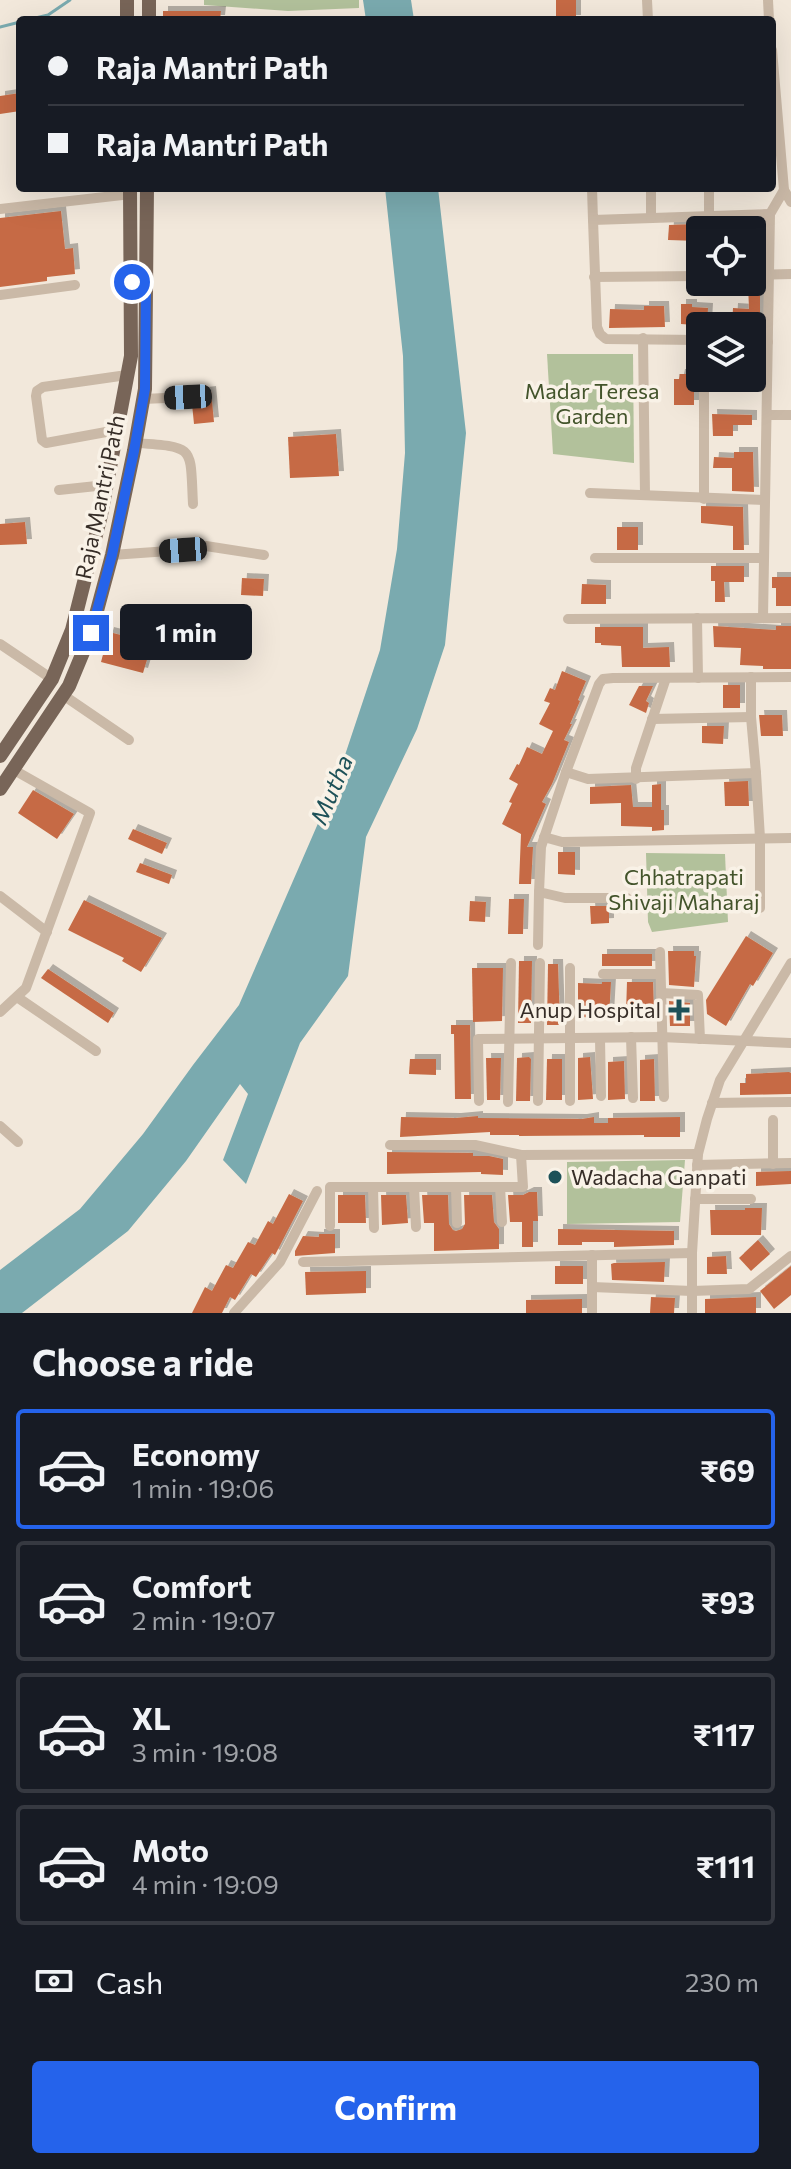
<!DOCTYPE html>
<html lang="en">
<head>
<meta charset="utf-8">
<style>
	:root { --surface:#171b24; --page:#242831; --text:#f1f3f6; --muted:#9ea1a6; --line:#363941; --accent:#2563eb }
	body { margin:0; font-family:Commissioner,sans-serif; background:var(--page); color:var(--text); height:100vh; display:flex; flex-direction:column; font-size:30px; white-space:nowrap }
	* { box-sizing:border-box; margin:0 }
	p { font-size:26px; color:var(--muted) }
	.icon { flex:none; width:44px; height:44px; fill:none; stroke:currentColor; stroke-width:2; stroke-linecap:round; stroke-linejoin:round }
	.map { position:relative; height:1313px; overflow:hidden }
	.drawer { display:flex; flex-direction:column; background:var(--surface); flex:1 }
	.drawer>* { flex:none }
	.top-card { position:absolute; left:16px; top:16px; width:760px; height:176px; border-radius:8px; box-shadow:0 8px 32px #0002; display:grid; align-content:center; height:176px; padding:0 32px; background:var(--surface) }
	.tools { position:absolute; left:686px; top:216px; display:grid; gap:16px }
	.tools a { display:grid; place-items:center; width:80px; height:80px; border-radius:8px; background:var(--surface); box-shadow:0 8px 32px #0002; font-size:40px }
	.end { position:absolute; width:36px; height:36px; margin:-18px; border:10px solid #2563eb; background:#fff; box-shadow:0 0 0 4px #fff }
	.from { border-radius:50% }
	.bubble { position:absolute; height:56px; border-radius:8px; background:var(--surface); box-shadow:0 8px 32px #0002; font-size:26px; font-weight:700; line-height:56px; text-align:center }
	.car { position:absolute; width:24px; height:48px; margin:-24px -12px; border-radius:10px; box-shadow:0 0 6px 2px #0007; background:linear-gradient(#222 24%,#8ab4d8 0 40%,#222 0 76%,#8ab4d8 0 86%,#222 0) }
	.top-card b { display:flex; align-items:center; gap:28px; height:76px; font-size:30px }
	.top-card b+b { border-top:2px solid var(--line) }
	.top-card i { width:20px; height:20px; background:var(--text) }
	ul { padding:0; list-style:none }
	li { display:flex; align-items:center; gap:24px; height:120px; margin:0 16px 12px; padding:0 16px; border:4px solid var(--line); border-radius:8px }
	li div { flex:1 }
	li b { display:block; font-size:30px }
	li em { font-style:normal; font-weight:700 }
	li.on { border-color:var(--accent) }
	li>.icon { width:72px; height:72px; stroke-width:1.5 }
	h2 { padding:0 32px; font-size:36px; line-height:96px }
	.pay { display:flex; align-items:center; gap:20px; height:88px; padding:0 32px; font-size:30px }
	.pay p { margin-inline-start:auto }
	.action { display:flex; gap:16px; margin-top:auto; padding:16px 32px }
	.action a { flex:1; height:92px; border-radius:8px; background:var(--accent); color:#fff; font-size:32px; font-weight:700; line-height:92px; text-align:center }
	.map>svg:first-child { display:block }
	.green { fill:#b2c19b }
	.water { fill:#7aaaaf }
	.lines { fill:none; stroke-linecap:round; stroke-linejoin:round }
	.stream { stroke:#7aaaaf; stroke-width:3 }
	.building { fill:#c66b44; filter:url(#shadow) }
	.minor { stroke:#cab9a7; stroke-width:10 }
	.major { stroke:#786558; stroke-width:14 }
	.route { stroke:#2563eb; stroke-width:10 }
	.poi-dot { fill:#1d5158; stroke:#f9f2e7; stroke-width:3 }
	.labels { text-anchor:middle; stroke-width:7; stroke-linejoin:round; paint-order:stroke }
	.park-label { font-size:22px; fill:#43542b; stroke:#f9f2e7 }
	.street-label { font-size:22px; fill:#362d27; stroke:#f9f2e7 }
	.poi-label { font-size:22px; fill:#362d27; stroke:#f9f2e7; text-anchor:end }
	.water-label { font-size:24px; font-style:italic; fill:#1d5158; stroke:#f9f2e7 }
</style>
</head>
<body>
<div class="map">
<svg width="791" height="1313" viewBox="0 0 791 1313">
	<defs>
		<filter id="shadow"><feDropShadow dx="5" dy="-5" stdDeviation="0" flood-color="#0004"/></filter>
	</defs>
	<rect width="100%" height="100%" fill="#f2e8db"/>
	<!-- green -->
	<g class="green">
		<path d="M204 0H359V8L288 11 204 5Z"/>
		<path d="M547 354H633L634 463 553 454Z"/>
		<path d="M646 853 725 854 728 922 652 932 648 922Z"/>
		<path d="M685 1160 680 1222 567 1224V1162Z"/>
	</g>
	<!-- water -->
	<g class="water">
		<path d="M363 0H411L414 20H366Z"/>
		<path d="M385 188H438L466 433 445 645 417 729 366 837 348 976 300 1043 246 1184 223 1160 248 1094 240 1084 186 1161 128 1231 22 1313H0V1270L80 1209 143 1134 193 1065 239 1005 336 782 380 650 397 549 405 453 403 356Z"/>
	</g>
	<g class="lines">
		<!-- stream -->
		<g class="stream">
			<path d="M27 20 48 15 70 0"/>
			<path d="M0 27 20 22"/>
		</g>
	</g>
	<!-- building -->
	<g class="building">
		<rect x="556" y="0" width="20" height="20"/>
		<path d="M163 11H221L220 20H163Z"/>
		<path d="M20 93V111L0 114V96Z"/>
		<path d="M61 211 65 249 73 248 75 274 47 277V281L0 287V218Z"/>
		<path d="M699 224V241L668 240 669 225Z"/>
		<path d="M748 284H760V328H752V326H732L733 308 749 309Z"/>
		<path d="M681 304H692V307L708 308 707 326 681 324Z"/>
		<path d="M644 306H664L665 327 609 328 610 309 644 310Z"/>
		<path d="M680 374H694V405H674V379H679Z"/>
		<path d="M211 391 214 422 194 424 192 404 195 400V393Z"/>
		<path d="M712 414 752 415V425H733V436H713Z"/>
		<path d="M336 434 339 476 290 478 288 437Z"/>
		<path d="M734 452H753L754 492 732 491V468H713L714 457 734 458Z"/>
		<path d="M701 506 743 507 744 550H733V526L701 523Z"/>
		<path d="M25 522 27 544 0 545V524Z"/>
		<rect x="617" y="527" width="21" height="23"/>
		<path d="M711 566H744V582H724L725 602H715V581H711Z"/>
		<path d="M772 577H791V606H776V588H772Z"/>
		<path d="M242 578 264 579 263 596 241 595Z"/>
		<path d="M582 584 606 585V604H581Z"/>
		<path d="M713 626 776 630V626H791V669H763V666L740 665 741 648 714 647Z"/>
		<path d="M595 627H643V648L669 647 670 667H622L621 646 601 645V643H595Z"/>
		<path d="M109 632 152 643 143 673 101 662Z"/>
		<path d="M562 671 586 681 578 700 580 701 570 724H572L564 740 569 742 552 784 542 802 546 804 527 847H533L531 884H519L521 834 502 824 512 803 509 802 518 784 509 779 517 764 519 765 527 747 542 754 553 731 539 724 550 703 544 701 550 688 555 690Z"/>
		<rect x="723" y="685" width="17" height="23"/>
		<path d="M639 686H653L646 701 649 703 646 713 629 705Z"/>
		<path d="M759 715H782L783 736H761Z"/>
		<path d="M702 726H724L723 744 702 743Z"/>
		<path d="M748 781 749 806H725L724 782Z"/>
		<path d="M661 784V810H664V830L652 831V827L621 826V803L590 804V787L631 785 633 807H652V785Z"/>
		<path d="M33 790 74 814 57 839 18 813Z"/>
		<path d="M133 829 167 843 162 854 128 839Z"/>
		<path d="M558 852H575V875L558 874Z"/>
		<path d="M140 863 172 875 169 884 136 872Z"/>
		<path d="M509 899H524L523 934H508Z"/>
		<path d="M84 900 162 938 141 972 122 961 124 958 68 930Z"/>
		<path d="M470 901 486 902 485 922 469 921Z"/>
		<path d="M590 906H609V923L591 924Z"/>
		<path d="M746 936 773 953 753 986 750 984 726 1026 707 1014 706 1000Z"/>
		<path d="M668 951H694V956H696L694 987 669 985Z"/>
		<rect x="602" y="954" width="50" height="12"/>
		<path d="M519 961H532L531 1023H518Z"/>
		<path d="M548 964H558L560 1025H547Z"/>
		<path d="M472 968H503L502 1021 473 1022Z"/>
		<path d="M48 969 114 1013 108 1023 41 978Z"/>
		<path d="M602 982H611L609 1018 578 1017V983L602 984Z"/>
		<path d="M627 982H653L654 1013H626Z"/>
		<path d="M669 1001 690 1003V1026H670Z"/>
		<path d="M451 1025H470L471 1099H455L454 1034H451Z"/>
		<path d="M529 1057 531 1059 530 1101H516L517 1058Z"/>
		<path d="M590 1057 593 1099 578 1100V1058Z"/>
		<path d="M486 1058H501L500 1100H487Z"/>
		<path d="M410 1059H436V1075L409 1074Z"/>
		<path d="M547 1059H562V1100H546Z"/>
		<path d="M654 1059 655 1101H640V1060Z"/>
		<path d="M624 1061 625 1099 608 1100V1062Z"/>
		<path d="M789 1072 791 1073V1094L740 1095V1083H746V1074Z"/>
		<path d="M478 1116V1118L582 1119 594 1117V1123H608V1118L680 1117V1137H644V1135L519 1136V1135H490V1132L400 1137 401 1117 456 1118Z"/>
		<path d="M387 1152 473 1153V1156H489L503 1159V1175L481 1174V1172L387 1174Z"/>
		<path d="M791 1171V1184L756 1186V1172Z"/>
		<path d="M529 1192H537L538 1221H533V1247H522V1222H510L508 1195H523Z"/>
		<path d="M289 1194 303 1201 275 1255 272 1253 256 1277 251 1274 235 1300 230 1297 222 1313H192L205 1287 212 1291 226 1265 233 1268 248 1242 255 1245 268 1221 273 1224Z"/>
		<path d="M338 1195H365L366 1223H338Z"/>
		<path d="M381 1195H406L408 1223 382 1225Z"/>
		<path d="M422 1195H448L449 1224 453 1230 456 1231 462 1229 465 1224 464 1195H492L494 1222 499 1229V1249L434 1251V1223H424Z"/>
		<path d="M745 1208H762L761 1235H711L710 1210H745Z"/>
		<path d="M558 1229 674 1231V1245L614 1247V1242H582V1245H558Z"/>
		<path d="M319 1234H335V1253L295 1256V1251L303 1236 319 1237Z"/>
		<path d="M758 1240 770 1254 751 1271 739 1258Z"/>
		<path d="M726 1256 727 1274H707V1257Z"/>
		<path d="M665 1262 664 1282 612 1280 611 1264 614 1263Z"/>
		<rect x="555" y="1266" width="28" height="18"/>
		<path d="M791 1266V1295L774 1309 760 1291Z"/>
		<path d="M366 1271V1293L306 1295 305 1272Z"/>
		<path d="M651 1297 675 1298 674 1313H650Z"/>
		<path d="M756 1297V1313H705V1299Z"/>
		<path d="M582 1299V1313H526V1300Z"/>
	</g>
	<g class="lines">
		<!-- minor -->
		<g class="minor">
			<path d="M647 0 648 20"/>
			<path d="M768 0 769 20"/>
			<path d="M772 50 784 190 791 202"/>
			<path d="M592 188 593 220 770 214"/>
			<path d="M651 188V218"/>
			<path d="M709 188V216"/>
			<path d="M0 209 131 194"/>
			<path d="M593 220 597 327 600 334 606 339 700 340"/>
			<path d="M752 275 791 274"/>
			<path d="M594 277 700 276"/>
			<path d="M0 295 75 285"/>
			<path d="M643 338 645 495"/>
			<path d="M752 342H768"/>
			<path d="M143 399 188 397"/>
			<path d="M767 415H791"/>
			<path d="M117 430 46 443 42 440 36 396 37 391 43 387 127 375"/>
			<path d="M136 443C196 447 190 446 193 504"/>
			<path d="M59 490 106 485"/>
			<path d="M590 493 765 500"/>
			<path d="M704 499V378"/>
			<path d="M112 555 183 550 206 546 264 555"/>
			<path d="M595 558H764"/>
			<path d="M697 618 698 678"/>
			<path d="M763 618 770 214 784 190"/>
			<path d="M568 619 791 618"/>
			<path d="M0 644 52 679"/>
			<path d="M63 695 129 740"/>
			<path d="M652 719 751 717"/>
			<path d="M566 772 588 779 756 773 751 717V677"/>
			<path d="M756 773 760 838V908"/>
			<path d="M636 779V768L666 678"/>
			<path d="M544 837 562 842 791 838"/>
			<path d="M0 896 47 932"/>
			<path d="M627 898H565L539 892 541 847 566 772 599 684 603 679 613 678 791 677"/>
			<path d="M538 945 539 892"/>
			<path d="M660 952 664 1097"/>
			<path d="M570 968V1101"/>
			<path d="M603 974H660"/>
			<path d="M661 993 698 995 700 1039"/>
			<path d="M17 997 96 1051"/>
			<path d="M0 1012 26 988 90 813 14 770"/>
			<path d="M631 1037 633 1098"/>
			<path d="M600 1038 601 1096"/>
			<path d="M479 1101 478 1039 661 1037 791 1043"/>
			<path d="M538 1101 540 963"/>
			<path d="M508 1102 511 963"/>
			<path d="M712 1103 791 1102"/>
			<path d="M0 1126 18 1142"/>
			<path d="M390 1145H475L521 1155 698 1154"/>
			<path d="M773 1164V1120"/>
			<path d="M697 1165 791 1163"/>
			<path d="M373 1187 374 1228"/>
			<path d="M414 1187 416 1227"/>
			<path d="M456 1187 457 1223"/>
			<path d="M500 1187 502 1222"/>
			<path d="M695 1199H751"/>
			<path d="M330 1226V1187H523L521 1155"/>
			<path d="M592 1255V1313"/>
			<path d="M303 1262 692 1253"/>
			<path d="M592 1287 692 1291 749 1289 791 1256"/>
			<path d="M234 1313 280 1262 317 1191"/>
			<path d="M692 1313V1253L698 1154 707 1119 720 1080 791 963"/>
		</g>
		<!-- major -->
		<g class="major">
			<path d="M127 0V20"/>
			<path d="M149 20V0"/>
			<path d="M0 756 52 679 72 630 101 515 131 356 130 188"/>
			<path d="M0 789 69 686 91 633 112 555 134 451 145 389 147 188"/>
		</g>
	</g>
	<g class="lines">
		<!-- route -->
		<path class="route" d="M91 633 112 555 134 451 145 389 146 282H132"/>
	</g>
	<!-- markers -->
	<g class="poi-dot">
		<path d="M675 998h8v8h8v8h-8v8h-8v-8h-8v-8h8z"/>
		<circle cx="555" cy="1177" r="8"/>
	</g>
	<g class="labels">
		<!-- park labels -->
		<g class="park-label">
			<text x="592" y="399">Madar Teresa<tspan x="592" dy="25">Garden</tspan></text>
			<text x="684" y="885">Chhatrapati<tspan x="684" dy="25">Shivaji Maharaj</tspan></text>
		</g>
		<!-- street labels -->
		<g class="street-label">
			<text transform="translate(100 497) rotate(-78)" y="8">Raja Mantri Path</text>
		</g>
		<!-- poi labels -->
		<g class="poi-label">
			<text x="661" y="1018">Anup Hospital</text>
			<text x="571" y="1185" text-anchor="start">Wadacha Ganpati</text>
		</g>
		<!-- water labels -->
		<g class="water-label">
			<text transform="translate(332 790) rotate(-67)" y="8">Mutha</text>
		</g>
	</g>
</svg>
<div class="tools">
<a><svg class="icon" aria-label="locate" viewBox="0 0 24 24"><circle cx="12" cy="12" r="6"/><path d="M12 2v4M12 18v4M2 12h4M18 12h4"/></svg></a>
<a><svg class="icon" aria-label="layers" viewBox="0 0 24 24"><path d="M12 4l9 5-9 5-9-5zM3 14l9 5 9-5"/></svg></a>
</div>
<i class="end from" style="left:132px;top:282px"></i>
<i class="end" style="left:91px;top:633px"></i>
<div class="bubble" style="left:120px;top:604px;width:132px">1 min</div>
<i class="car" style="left:188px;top:397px;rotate:267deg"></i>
<i class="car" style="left:183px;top:550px;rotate:266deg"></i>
<div class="top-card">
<b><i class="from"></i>Raja Mantri Path</b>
<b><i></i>Raja Mantri Path</b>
</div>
</div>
<section class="drawer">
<h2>Choose a ride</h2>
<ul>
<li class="on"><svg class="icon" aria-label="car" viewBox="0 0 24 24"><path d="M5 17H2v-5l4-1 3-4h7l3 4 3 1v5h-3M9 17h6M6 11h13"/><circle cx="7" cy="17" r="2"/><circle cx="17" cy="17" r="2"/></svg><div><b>Economy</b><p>1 min · 19:06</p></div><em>₹69</em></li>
<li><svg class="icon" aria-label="car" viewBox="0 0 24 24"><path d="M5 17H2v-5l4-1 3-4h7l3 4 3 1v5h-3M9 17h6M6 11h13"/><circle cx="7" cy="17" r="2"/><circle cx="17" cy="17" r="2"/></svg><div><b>Comfort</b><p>2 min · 19:07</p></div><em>₹93</em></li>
<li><svg class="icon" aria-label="car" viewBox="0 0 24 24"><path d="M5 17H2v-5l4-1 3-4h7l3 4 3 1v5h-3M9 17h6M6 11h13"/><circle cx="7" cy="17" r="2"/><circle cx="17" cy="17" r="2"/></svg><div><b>XL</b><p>3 min · 19:08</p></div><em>₹117</em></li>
<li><svg class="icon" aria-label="car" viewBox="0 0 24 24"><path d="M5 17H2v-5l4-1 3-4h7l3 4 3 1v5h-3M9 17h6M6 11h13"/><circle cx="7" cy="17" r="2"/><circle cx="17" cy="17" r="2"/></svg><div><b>Moto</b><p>4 min · 19:09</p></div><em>₹111</em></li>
</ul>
<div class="pay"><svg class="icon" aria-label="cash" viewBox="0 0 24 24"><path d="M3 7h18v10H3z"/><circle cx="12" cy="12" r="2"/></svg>Cash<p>230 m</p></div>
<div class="action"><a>Confirm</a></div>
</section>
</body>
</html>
